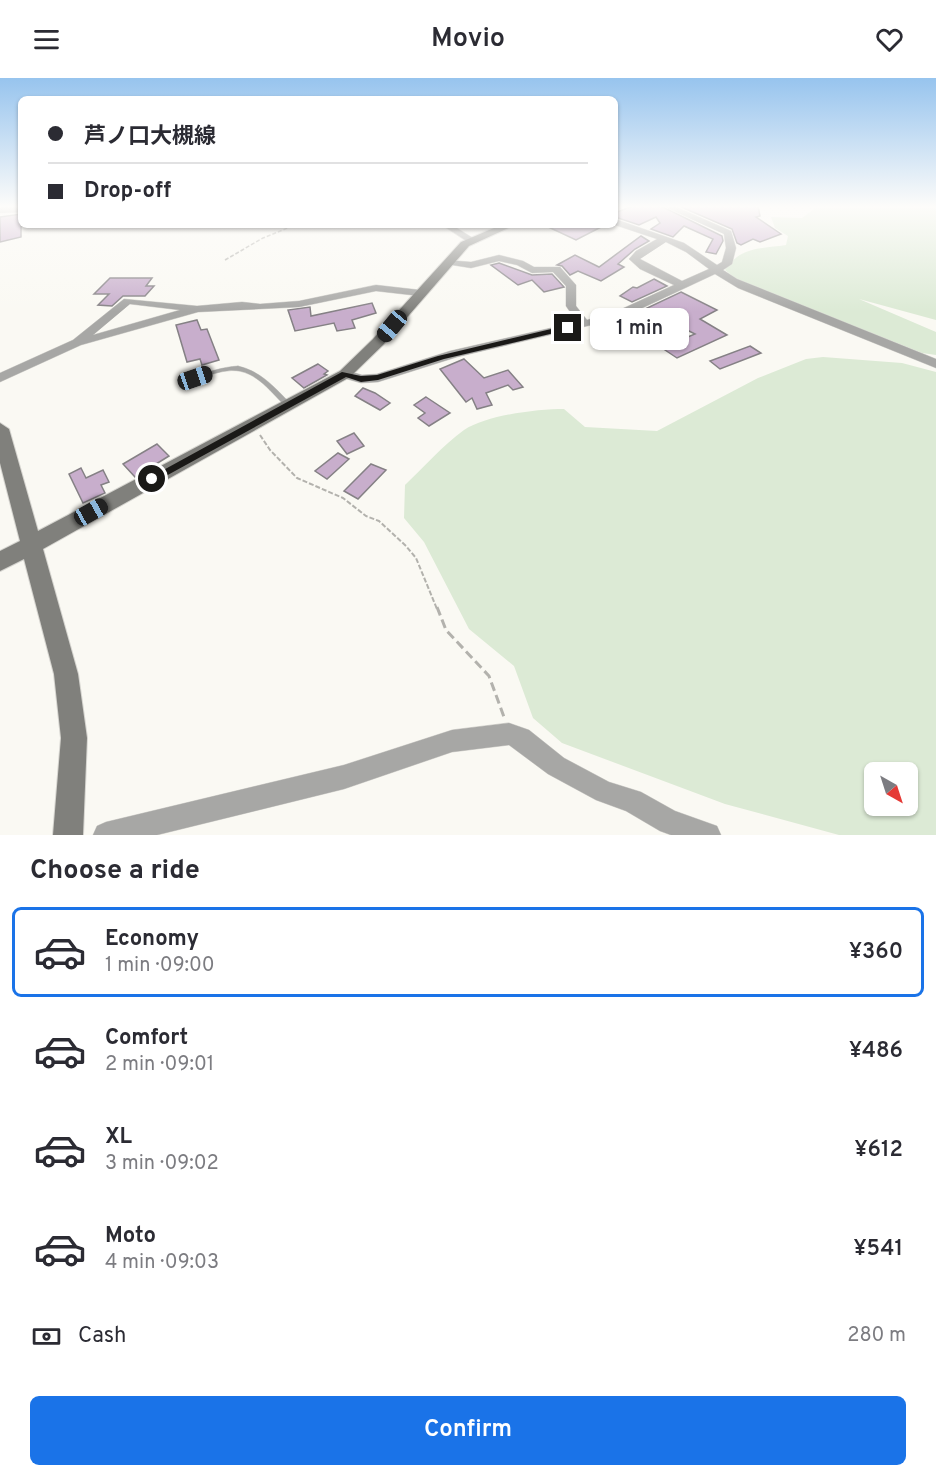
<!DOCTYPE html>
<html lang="en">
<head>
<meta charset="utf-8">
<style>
	:root { --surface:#fff; --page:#f2f2f3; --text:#2b2b33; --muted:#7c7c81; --line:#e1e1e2; --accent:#1a73e8 }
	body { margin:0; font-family:Overpass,"Noto Sans JP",sans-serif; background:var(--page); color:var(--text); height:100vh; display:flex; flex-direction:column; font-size:22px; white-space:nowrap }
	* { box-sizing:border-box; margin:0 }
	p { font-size:20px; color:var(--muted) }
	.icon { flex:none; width:33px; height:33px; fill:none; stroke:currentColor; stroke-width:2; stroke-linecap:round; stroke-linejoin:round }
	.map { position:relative; height:757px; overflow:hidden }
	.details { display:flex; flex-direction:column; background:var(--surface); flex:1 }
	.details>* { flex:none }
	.hud { position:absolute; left:18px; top:18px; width:600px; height:132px; border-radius:9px; box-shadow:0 2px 4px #0004; display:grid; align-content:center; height:132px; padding:0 30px; background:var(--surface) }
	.needle { width:39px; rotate:141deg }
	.fabs { position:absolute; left:864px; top:684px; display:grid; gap:12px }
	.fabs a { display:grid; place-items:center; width:54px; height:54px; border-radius:9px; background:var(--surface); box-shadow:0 2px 4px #0004; font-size:30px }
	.end { position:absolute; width:27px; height:27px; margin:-14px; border:8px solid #1a1917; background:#fff; box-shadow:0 0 0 3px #fff }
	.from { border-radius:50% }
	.bubble { position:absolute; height:42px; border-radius:9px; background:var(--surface); box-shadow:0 2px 4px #0004; font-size:20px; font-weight:600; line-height:42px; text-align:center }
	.car { position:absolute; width:18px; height:36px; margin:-18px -9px; border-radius:8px; box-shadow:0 0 4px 2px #0007; background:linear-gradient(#222 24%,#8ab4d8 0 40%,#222 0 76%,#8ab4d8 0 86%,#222 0) }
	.hud b { display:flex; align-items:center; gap:21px; height:57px; font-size:22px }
	.hud b+b { border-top:2px solid var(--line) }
	.hud i { width:15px; height:15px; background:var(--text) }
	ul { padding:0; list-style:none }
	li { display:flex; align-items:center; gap:18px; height:90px; margin:0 12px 9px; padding:0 18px; border:3px solid transparent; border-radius:9px }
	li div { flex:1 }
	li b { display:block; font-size:22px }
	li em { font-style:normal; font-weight:600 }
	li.on { border-color:var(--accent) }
	li>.icon { width:54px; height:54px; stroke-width:1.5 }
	h2 { padding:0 30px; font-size:27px; line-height:72px }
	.pay { display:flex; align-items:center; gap:15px; height:66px; padding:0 30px; font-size:22px }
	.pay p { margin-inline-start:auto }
	.primary-button { display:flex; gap:12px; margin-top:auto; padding:12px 30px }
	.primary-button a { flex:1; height:69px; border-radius:9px; background:var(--accent); color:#fff; font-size:24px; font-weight:600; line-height:69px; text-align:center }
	header { display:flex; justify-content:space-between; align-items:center; height:78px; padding:0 30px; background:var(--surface); font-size:27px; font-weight:600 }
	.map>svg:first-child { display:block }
	.green { fill:#dcead5; fill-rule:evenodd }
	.building { fill:#c8aecc; stroke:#858185; stroke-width:1.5 }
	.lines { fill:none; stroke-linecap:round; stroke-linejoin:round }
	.lane-casing { stroke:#d6d5d0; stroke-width:1 }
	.street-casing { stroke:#d6d5d0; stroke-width:1 }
	.secondary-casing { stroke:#d6d5d0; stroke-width:2 }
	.path-far2 { stroke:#b3b2ad; stroke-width:1.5; stroke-dasharray:4 2; stroke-linecap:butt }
	.path-far1 { stroke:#b3b2ad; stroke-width:2; stroke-dasharray:5 2; stroke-linecap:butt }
	.path { stroke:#b3b2ad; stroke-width:3; stroke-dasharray:9 4.5; stroke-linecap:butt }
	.lane { fill:#a7a7a5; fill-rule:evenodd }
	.street { fill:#a7a7a5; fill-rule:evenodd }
	.secondary { fill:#80807c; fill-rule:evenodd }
	.route { fill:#1a1917 }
</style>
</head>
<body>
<header><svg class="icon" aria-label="menu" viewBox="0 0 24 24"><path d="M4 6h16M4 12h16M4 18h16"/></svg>Movio<svg class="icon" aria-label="heart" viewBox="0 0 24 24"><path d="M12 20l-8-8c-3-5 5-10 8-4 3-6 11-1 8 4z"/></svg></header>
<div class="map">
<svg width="936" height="757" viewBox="0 0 936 757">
	<rect width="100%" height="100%" fill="#faf9f3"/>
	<!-- green -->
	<g class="green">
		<path d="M818 128H936V242L859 221 936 254V277L922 275 737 202 725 192C741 168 760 171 786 167L788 158 775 150 771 139 802 140Z"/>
		<path d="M823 279 902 285 936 294V757H839L725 726 562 665 533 640 514 588 469 551 424 464 404 440 405 407C424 389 443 367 464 352 487 337 537 331 564 331L585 349 657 353 758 300 806 281ZM908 694V728H874V694Z"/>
	</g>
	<!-- building -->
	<g class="building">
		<path d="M632 128H661L722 158 723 163 716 176 706 174 713 161 684 148 673 159 651 151 660 145 656 139 639 147 615 139V135Z"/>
		<path d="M679 128H758L760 138 756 139 781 156 760 164 753 161 741 167 737 165 732 151Z"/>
		<path d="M21 136V159L0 164V139Z"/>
		<path d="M544 147H605L576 162Z"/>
		<path d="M641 158 649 163 635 171 618 186 624 189 601 203 578 193 570 197 562 188 557 187 575 177 599 189Z"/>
		<path d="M499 185 532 197 552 196 564 209 544 214 532 202 518 207 491 187Z"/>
		<path d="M110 200H152L146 208H154L145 218H123L112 228 98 227 109 216H94Z"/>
		<path d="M654 201 667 208 632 224 620 218 633 209 637 210Z"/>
		<path d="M681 214 717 232 700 241 727 257 677 280 662 270 695 256 645 231Z"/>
		<path d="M372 225 376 235 352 242 355 250 337 253 334 245 295 253 288 232 310 229 311 238Z"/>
		<path d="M197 242 201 252 207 251 219 282 202 287 200 281 187 284 176 247Z"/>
		<path d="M750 268 761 275 720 291 710 283Z"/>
		<path d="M464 281 484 300 508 292 523 309 513 312 508 307 486 315 492 327 477 331 472 320 466 324 440 291Z"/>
		<path d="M318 286 328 293 324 296 327 297 304 310 292 300Z"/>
		<path d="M363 310 375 315 390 325 380 332 355 318Z"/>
		<path d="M426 319 450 335 429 348 418 340 425 335 414 327Z"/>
		<path d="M354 355 364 368 347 376 337 363Z"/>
		<path d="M157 366 169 378 135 399 123 386Z"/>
		<path d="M338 375 349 381 327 401 315 393Z"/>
		<path d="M371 386 386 392 358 421 344 413Z"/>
		<path d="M81 390 86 400 103 392 109 404 101 407 105 415 83 425 69 396Z"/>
	</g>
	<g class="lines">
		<!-- lane casing -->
		<g class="lane-casing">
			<path id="lane" d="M238 288C261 293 275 310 290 325L291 327 290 329H286C269 312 253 289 227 293 216 294 206 299 195 302L192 300 193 299C208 294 222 289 238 288Z"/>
		</g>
		<!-- street casing -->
		<g class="street-casing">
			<g id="street">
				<path d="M21 128V134L0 135V129Z"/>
				<path d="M663 128H674L731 153 736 170 732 186 723 192 737 201 936 281V290L738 210 715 196 621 240 457 279 378 304 361 305 340 299 339 296 345 292 362 297 377 296 450 273 577 244 566 228V208L553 194 532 195 517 187 499 183 471 190 446 186V182L471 184 499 177 523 183 534 189H560L576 207V228L587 242 613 235 674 207 640 191 629 181 636 173 657 161 615 147V141L684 165 717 187 722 184 726 170 724 156ZM666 164 686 174 709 191 682 203 640 181Z"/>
				<path d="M442 147H452L476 162 468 164Z"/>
				<path d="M376 207 420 212 425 215 420 218 376 213 299 229 198 234 81 267 0 304V295L73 262 124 221 197 228 242 224 260 226 299 223ZM130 226 180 232 93 257Z"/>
				<path d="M509 645 529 652 564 680 609 704 641 714 675 733 717 748 721 757H671L660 753 626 733 596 722 548 696 509 667 452 674 344 711 157 757H93L97 748 106 744 344 687 452 652Z"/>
			</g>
		</g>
		<!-- secondary casing -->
		<g class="secondary-casing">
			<path id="secondary" d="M501 147H515L469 168 383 267 350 299 43 471 78 596 87 660 83 757H53L61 660 54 596 24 481 0 493V473L20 463 0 385V345L9 351 38 453 340 293 373 261 461 164Z"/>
		</g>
		<!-- path-far2 -->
		<path class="path-far2" d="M225 182 263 160 295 147"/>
		<!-- path-far1 -->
		<path class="path-far1" d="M260 357 270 372 297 400 343 420 366 438 379 443 406 468 416 480 437 531"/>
		<!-- path -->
		<path class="path" d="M437 529 446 552 489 598 504 639"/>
		<!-- lane -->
		<use href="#lane" class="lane"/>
		<!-- street -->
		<use href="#street" class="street"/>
		<!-- secondary -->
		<use href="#secondary" class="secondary"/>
	</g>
	<!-- sky -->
	<linearGradient id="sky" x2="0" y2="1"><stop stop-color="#97c4ee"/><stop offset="0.55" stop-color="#fdfcfa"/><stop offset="1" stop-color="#fdfcfa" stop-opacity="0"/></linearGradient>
	<rect width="936" height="234" fill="url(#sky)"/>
	<!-- route -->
	<path class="route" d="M568 247 571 251 444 281 378 302 361 304 346 299 155 404 152 405 147 401 342 294 361 298 377 297 438 278Z"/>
</svg>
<div class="fabs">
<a><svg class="needle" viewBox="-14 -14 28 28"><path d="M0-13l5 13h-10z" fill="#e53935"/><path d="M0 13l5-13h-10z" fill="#7c7c81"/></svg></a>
</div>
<i class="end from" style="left:152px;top:401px"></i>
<i class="end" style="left:568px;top:250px"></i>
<div class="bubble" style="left:590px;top:230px;width:99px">1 min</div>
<i class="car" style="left:392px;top:248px;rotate:220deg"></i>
<i class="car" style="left:195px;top:300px;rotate:71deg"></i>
<i class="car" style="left:91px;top:434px;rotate:61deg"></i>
<div class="hud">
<b><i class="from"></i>芦ノ口大槻線</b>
<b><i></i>Drop-off</b>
</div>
</div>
<section class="details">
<h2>Choose a ride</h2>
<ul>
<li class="on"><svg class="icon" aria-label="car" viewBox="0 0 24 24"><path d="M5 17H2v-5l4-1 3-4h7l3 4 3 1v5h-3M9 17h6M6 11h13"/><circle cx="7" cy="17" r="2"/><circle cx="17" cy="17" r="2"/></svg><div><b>Economy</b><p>1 min · 09:00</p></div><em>¥360</em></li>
<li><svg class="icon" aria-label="car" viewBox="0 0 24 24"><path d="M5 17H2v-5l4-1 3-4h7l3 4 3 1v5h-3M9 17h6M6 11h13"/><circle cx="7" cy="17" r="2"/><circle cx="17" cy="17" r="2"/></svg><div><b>Comfort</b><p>2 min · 09:01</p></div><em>¥486</em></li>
<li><svg class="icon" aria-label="car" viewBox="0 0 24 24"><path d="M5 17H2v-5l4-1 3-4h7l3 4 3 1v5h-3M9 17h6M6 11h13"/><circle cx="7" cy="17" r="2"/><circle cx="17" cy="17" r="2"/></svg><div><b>XL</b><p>3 min · 09:02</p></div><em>¥612</em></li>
<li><svg class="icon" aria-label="car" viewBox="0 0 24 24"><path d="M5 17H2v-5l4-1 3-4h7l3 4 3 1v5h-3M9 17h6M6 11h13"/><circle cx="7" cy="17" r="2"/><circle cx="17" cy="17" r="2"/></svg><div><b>Moto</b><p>4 min · 09:03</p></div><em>¥541</em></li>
</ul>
<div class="pay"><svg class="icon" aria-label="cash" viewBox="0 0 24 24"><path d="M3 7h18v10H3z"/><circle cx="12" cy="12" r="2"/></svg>Cash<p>280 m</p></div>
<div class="primary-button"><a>Confirm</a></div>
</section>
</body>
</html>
